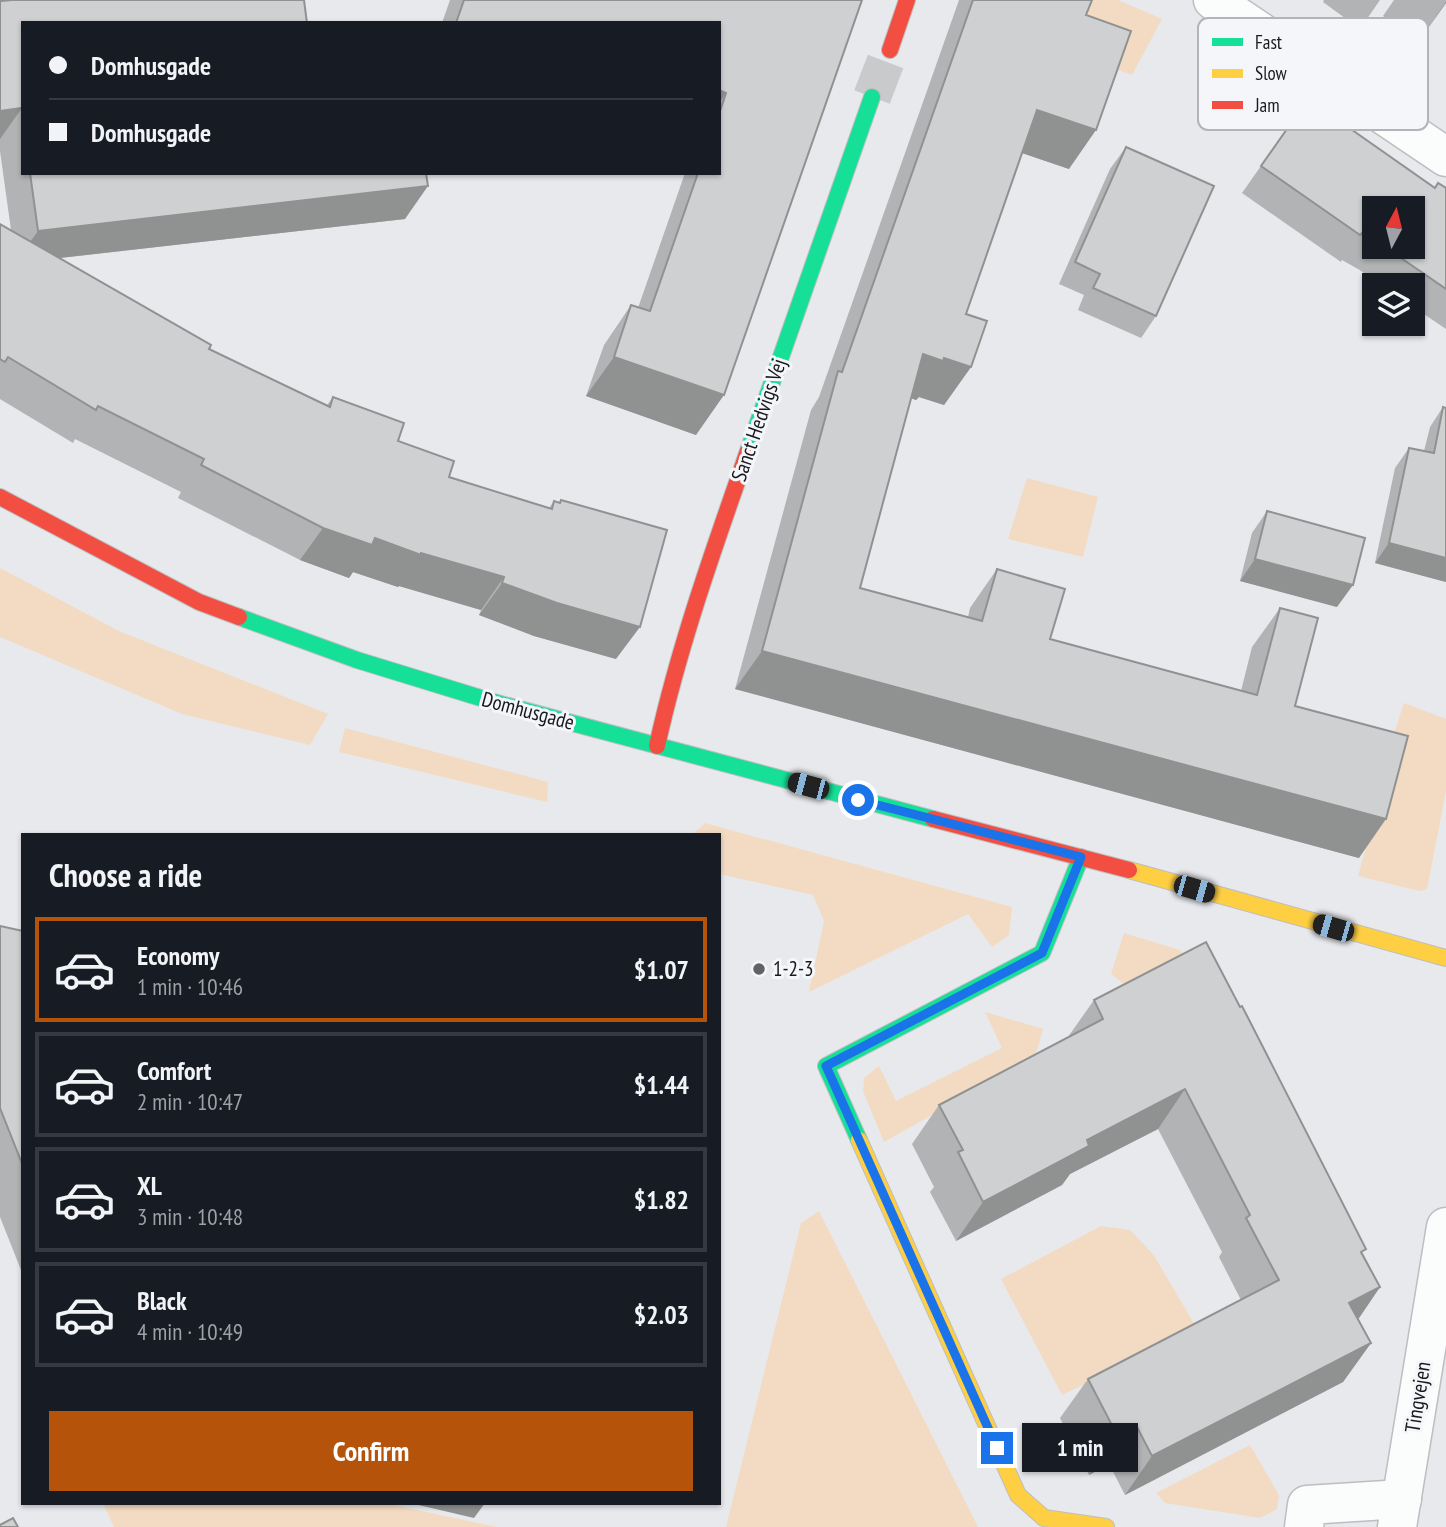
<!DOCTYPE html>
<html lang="en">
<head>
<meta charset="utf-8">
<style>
	:root { --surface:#171b24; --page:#242831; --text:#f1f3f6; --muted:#9ea1a6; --line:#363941; --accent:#b45309 }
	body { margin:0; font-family:"PT Sans Narrow",sans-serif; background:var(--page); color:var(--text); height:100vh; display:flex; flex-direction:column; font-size:26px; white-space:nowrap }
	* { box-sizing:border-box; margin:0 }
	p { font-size:23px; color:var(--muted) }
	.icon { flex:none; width:38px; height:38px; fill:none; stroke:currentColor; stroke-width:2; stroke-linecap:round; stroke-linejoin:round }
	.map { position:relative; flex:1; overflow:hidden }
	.drawer { position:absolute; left:21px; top:833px; width:700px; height:672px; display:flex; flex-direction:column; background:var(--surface); border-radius:0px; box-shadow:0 2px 5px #0004 }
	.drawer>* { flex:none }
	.banner { position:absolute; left:21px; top:21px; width:700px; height:154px; border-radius:0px; box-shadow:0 2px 5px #0004; display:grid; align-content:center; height:154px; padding:0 28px; background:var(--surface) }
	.needle { width:46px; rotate:7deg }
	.tools { position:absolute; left:1362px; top:196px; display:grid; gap:14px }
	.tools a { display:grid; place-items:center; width:63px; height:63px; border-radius:0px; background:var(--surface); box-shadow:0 2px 5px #0004; font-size:35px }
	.end { position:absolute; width:32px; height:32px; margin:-16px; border:9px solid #1a73e8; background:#fff; box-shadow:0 0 0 4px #fff }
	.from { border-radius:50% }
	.bubble { position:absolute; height:49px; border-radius:0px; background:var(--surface); box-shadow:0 2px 5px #0004; font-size:23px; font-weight:700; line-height:49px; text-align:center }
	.car { position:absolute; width:21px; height:42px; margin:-21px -10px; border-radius:9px; box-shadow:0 0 5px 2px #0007; background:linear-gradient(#222 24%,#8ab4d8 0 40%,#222 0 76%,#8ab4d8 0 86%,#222 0) }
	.banner b { display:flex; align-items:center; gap:24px; height:66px; font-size:26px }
	.banner b+b { border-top:2px solid var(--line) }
	.banner i { width:18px; height:18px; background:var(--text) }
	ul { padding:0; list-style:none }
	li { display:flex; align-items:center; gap:21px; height:105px; margin:0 14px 10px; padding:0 14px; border:4px solid var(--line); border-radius:0px }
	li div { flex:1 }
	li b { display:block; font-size:26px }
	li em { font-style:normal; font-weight:700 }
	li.selected { border-color:var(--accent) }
	li>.icon { width:63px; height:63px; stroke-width:1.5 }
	h2 { padding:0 28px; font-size:32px; line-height:84px }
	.button { display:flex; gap:14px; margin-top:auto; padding:14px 28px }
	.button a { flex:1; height:80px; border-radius:0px; background:var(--accent); color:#fff; font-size:28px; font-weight:700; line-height:80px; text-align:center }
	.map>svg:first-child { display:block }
	.green { fill:#f3dbc3 }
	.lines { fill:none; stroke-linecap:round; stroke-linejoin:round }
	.secondary-tunnel { stroke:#c8cacc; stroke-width:38; stroke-dasharray:38 19; stroke-linecap:butt }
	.street-casing { stroke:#bdbec0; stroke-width:41 }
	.fast-casing { stroke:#bdbec0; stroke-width:18 }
	.slow-casing { stroke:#bdbec0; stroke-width:18 }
	.jam-casing { stroke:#bdbec0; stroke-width:18 }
	.street { stroke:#fbfcfc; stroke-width:38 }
	.fast { stroke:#16e098; stroke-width:16 }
	.slow { stroke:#ffcf43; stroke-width:16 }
	.jam { stroke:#f24e42; stroke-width:16 }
	.wall { fill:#b1b3b4; fill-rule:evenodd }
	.shaded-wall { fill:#909292 }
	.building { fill:#ced0d1; stroke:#909292; stroke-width:2 }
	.route { stroke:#1a73e8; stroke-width:9 }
	.poi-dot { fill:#606264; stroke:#f4f6fa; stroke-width:2.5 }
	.labels { text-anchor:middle; stroke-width:6; stroke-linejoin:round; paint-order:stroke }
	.street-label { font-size:21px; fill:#18191a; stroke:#f4f6fa }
	.poi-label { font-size:21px; fill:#18191a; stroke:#f4f6fa; text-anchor:start }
	.key { fill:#f4f6fa; stroke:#b2b4b7; stroke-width:2 }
	.key-label { font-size:19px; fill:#18191a }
</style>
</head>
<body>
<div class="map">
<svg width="1446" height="1527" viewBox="0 0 1446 1527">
	<rect width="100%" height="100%" fill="#e7e9ec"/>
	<!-- green -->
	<g class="green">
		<path d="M1049 0H1118L1162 19 1132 75 1071 53Z"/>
		<path d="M1027 478 1098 497 1083 557 1008 539Z"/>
		<path d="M0 568 119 631 328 714 310 745 182 714 0 637Z"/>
		<path d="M1404 703 1446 719V791L1427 889 1419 891 1358 876 1387 772V754Z"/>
		<path d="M345 728 548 782 547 802 339 752Z"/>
		<path d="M705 823 1012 907 1009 935 992 947 968 914 809 992 824 921 813 895 719 874V835H692Z"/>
		<path d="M1124 933 1180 950 1192 972 1138 995 1111 974Z"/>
		<path d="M985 1012 1043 1029 1035 1057 884 1142 863 1091 864 1078 879 1066 896 1101 1002 1048Z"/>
		<path d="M819 1211 978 1527H726L801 1223Z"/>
		<path d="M1101 1226 1130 1230 1153 1254 1198 1330 1062 1395 1001 1279Z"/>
		<path d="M1250 1445 1279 1495 1277 1509 1260 1518 1165 1503 1156 1493Z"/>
		<path d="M103 1503H384L497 1527H114Z"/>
	</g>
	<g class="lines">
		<!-- secondary-tunnel -->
		<path class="secondary-tunnel" d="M872 97 890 50"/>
		<!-- street casing -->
		<g class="street-casing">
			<g id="street">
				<path d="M1213 0 1446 157"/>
				<path d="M1304 1527 1307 1505 1402 1499"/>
				<path d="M1397 1527 1446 1227"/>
			</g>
		</g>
		<!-- fast casing -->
		<g class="fast-casing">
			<g id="fast">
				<path d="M748 451 872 97"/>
				<path d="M239 617 357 660 497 703 933 819"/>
				<path d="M859 1140 826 1066 1042 953 1081 857"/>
			</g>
		</g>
		<!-- slow casing -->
		<g class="slow-casing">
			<g id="slow">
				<path d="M1129 870 1446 958"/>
				<path d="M859 1140 1018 1495 1044 1518 1106 1527"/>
			</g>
		</g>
		<!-- jam casing -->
		<g class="jam-casing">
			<g id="jam">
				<path d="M890 50 907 0"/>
				<path d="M0 497 199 602 239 617"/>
				<path d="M657 746C679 646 714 548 748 451"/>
				<path d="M933 819 1129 870"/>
			</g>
		</g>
		<!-- street -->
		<use href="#street" class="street"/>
		<!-- fast -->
		<use href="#fast" class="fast"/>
		<!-- slow -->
		<use href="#slow" class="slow"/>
		<!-- jam -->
		<use href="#jam" class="jam"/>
	</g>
	<!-- wall -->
	<g class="wall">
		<path d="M450 0H862L696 435 586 396 604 345 631 305 638 308 685 173H719V23H442Z"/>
		<path d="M959 0H1092L1086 15 1069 169 1022 153 966 314 971 367 944 405 919 397 916 400 911 398 860 588 968 617 970 608 997 569 1050 639 1241 691 1252 647 1280 608 1295 706 1359 858 735 689 811 410 819 397Z"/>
		<path d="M1324 0H1380L1360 29 1323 2Z"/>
		<path d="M1394 0H1446V3L1418 42 1383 16Z"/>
		<path d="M0 1 23 23V173H426L405 219 60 258 209 349 327 405 333 397 398 441 449 477 549 508 554 501 559 503 561 500 616 659 534 636 479 615 481 610 399 586 398 587 353 572 349 578 300 560 178 498 181 492 75 439 73 443 0 399V224L11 230 0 151Z"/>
		<path d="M1308 99 1435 188H1446V329L1412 306V285H1382L1358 269 1342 260 1341 262 1242 193ZM1374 208 1412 247H1374Z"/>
		<path d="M1126 147 1156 316 1141 338 1078 310 1084 295 1059 284 1110 169Z"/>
		<path d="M1443 407 1446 582 1375 563 1395 468 1409 448 1424 451 1430 427Z"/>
		<path d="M1267 511 1337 607 1240 581 1252 533Z"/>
		<path d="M0 926 23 931V1275L0 1217Z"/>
		<path d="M1094 1000 1363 1254 1380 1287 1358 1319 1371 1343 1343 1382 1125 1495 1109 1464 1089 1475 1060 1418 1088 1379 1241 1300 1219 1257 1222 1252 1158 1129 1070 1174 1062 1185 956 1241 930 1192 934 1187 912 1144 939 1105 1068 1037Z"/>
	</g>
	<!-- shaded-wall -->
	<g class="shaded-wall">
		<path d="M1446 2V3L1418 42Z"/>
		<path d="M719 90 726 93 719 103Z"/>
		<path d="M22 108 0 139V111Z"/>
		<path d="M1037 110 1096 130 1069 169 1010 149Z"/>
		<path d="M428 186 405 219 15 263 38 231Z"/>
		<path d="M923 354 944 358 971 367 944 405 919 397 916 400 896 393Z"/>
		<path d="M614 357 724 395 696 435 586 396Z"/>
		<path d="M323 528 375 538 504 577 481 610 399 586 398 587 353 572 349 578 300 560Z"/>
		<path d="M1389 543 1446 558V582L1375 563Z"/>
		<path d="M1255 559 1353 585 1337 607 1240 581Z"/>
		<path d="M502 583 640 627 616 659 534 636 479 615Z"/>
		<path d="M762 651 1386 819 1359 858 735 689Z"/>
		<path d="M1185 1089 1158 1129 1070 1174 1062 1185 956 1241 983 1202 1087 1140Z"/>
		<path d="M1380 1287 1353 1327 1349 1303Z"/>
		<path d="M1371 1343 1343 1382 1125 1495 1152 1456Z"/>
		<path d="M1136 1425 1109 1464 1089 1475 1117 1435Z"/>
		<path d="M410 1503H485L474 1518Z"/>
	</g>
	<!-- building -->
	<g class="building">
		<path d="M12 0H304L307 23H23V116L22 108 0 111V1Z"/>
		<path d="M464 0H862L724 395 614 357 631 305 650 311 698 173H719V114L726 93 719 90V23H456Z"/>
		<path d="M973 0H1092L1086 15 1131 31 1096 130 1037 110 966 314 987 321 971 367 944 358 943 361 923 354 860 588 982 621 997 569 1065 589 1050 639 1257 695 1280 608 1318 618 1295 706 1408 736 1386 819 762 651 838 371 842 372Z"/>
		<path d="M1308 99 1435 188 1438 183 1446 188V289L1385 247H1412V208H1374V240L1362 233 1360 235 1261 166Z"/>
		<path d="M1126 147 1214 186 1156 316 1093 288 1100 274 1075 262Z"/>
		<path d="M30 173H426L428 186 38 231Z"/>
		<path d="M0 224 211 345 209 349 330 407 333 397 404 423 398 441 454 461 449 477 552 509 554 501 560 503 561 500 667 530 640 627 557 603 502 583 504 577 421 553V555L375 538 372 545 323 528 201 465 204 459 98 406 96 410 8 357 5 362 0 359Z"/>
		<path d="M1443 407 1446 408V558L1389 543 1409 448 1434 453Z"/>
		<path d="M1267 511 1365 538 1353 585 1255 559Z"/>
		<path d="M0 926 23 931V1166L0 1108Z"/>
		<path d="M1206 942 1240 1007 1242 1006 1366 1249 1361 1252 1380 1287 1349 1303 1371 1343 1152 1456 1136 1425 1117 1435 1088 1379 1279 1280 1246 1218 1250 1215 1185 1089 1087 1140 1089 1146 983 1202 958 1152 963 1150 939 1105 1103 1019 1094 1000Z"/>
		<path d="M13 1518 18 1527H0V1525Z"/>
	</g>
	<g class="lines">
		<!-- route -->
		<path class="route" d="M858 800 1081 857 1042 953 826 1066 997 1448"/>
	</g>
	<!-- markers -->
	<circle class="poi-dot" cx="759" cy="969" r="7"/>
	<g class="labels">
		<!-- street labels -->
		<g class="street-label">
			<text transform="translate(759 420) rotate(-71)" y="7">Sanct Hedvigs Vej</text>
			<text transform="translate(528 711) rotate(15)" y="7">Domhusgade</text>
			<text transform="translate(1418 1397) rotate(-81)" y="7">Tingvejen</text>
		</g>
		<!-- poi labels -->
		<g class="poi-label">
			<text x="773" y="976">1-2-3</text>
		</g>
	</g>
	<!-- legend -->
	<rect x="1198" y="18" width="230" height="112" rx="10" class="key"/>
	<rect x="1212" y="38" width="31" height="8" fill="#16e098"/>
	<rect x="1212" y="69" width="31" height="9" fill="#ffcf43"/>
	<rect x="1212" y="101" width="31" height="8" fill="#f24e42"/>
	<g class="key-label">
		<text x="1255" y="49">Fast</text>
		<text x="1255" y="80">Slow</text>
		<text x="1255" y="112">Jam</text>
	</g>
</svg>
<div class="tools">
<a><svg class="needle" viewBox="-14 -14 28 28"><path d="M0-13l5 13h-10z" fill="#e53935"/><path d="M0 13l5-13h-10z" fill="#9ea1a6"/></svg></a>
<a><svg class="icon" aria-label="layers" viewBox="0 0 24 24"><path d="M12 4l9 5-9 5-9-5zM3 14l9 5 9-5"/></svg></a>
</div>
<i class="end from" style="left:858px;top:800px"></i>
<i class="end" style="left:997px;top:1448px"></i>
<div class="bubble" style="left:1022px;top:1423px;width:116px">1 min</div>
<i class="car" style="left:808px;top:786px;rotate:285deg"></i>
<i class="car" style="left:1194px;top:889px;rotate:106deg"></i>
<i class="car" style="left:1333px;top:928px;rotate:286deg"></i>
<div class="banner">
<b><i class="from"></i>Domhusgade</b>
<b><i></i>Domhusgade</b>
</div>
<section class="drawer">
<h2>Choose a ride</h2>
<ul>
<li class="selected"><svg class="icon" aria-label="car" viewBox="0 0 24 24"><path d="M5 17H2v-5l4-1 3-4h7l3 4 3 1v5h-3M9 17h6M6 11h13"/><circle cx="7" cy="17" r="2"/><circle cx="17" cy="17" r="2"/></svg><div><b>Economy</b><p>1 min · 10:46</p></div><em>$1.07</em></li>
<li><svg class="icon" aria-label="car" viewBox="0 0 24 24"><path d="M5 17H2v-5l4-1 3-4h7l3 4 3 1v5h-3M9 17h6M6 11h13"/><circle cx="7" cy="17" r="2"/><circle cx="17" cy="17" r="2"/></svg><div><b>Comfort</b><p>2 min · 10:47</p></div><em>$1.44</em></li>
<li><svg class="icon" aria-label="car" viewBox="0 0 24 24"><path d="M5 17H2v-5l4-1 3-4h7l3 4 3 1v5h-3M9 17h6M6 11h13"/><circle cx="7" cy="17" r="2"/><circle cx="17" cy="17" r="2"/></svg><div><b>XL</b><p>3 min · 10:48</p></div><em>$1.82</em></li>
<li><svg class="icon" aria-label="car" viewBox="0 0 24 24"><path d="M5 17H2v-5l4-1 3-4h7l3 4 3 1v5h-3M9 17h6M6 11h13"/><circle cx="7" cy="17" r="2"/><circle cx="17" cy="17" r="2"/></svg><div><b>Black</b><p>4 min · 10:49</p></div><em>$2.03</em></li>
</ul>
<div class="button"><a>Confirm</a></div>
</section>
</div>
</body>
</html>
